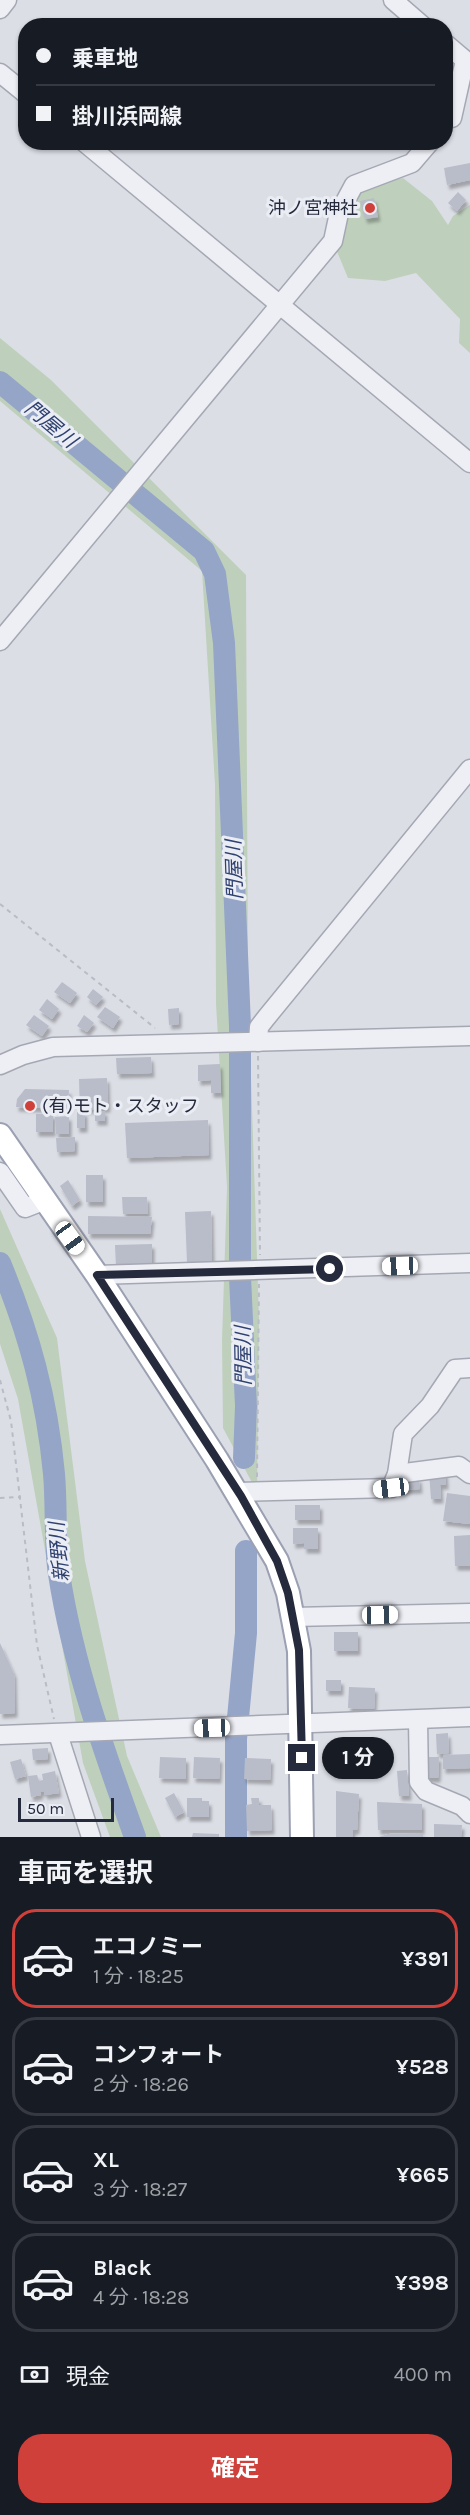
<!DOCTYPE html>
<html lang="ja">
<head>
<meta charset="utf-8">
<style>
	:root { --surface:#171b24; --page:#242831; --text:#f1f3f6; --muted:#9ea1a6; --line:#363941; --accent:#d0403b }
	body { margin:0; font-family:Karla,"Noto Sans JP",sans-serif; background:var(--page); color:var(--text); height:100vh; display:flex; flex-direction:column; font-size:22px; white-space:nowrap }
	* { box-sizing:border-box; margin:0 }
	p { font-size:20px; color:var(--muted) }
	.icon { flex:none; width:33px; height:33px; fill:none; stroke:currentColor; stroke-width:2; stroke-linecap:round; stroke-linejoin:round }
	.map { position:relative; height:1837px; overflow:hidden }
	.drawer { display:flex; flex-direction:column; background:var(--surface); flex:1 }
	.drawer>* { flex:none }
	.top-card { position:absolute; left:18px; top:18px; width:435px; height:132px; border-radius:24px; box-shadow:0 2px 4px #0004; display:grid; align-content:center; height:132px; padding:0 18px; background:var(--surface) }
	.scale { position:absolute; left:18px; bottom:15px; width:96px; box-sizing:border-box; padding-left:6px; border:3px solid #252a3d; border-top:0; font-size:16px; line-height:21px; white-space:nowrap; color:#252a3d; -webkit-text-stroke:4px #ebedf4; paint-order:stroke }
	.end { position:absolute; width:27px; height:27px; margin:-14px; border:8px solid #252a3d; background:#fff; box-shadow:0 0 0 3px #fff }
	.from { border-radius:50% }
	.bubble { position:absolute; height:42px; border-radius:21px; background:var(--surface); box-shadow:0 2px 4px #0004; font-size:20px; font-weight:700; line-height:42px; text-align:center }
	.car { position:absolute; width:18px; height:36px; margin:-18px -9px; border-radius:8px; box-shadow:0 0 4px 2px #0007; background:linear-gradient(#fff 24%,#345 0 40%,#fff 0 76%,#345 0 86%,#fff 0) }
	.top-card b { display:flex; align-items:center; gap:21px; height:57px; font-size:22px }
	.top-card b+b { border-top:2px solid var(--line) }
	.top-card i { width:15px; height:15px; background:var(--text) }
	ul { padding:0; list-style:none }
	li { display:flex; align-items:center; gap:18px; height:99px; margin:0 12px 9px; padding:0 6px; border:3px solid var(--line); border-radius:24px }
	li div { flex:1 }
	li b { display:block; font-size:22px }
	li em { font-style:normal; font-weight:700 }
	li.selected { border-color:var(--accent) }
	li>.icon { width:54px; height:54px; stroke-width:1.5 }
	h2 { padding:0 18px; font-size:27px; line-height:72px }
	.pay { display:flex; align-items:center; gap:15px; height:66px; padding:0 18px; font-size:22px }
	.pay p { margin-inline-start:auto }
	.button { display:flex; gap:12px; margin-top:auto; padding:12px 18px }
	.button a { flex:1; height:69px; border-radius:24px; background:var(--accent); color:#fff; font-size:24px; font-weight:700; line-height:69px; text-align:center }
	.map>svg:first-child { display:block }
	.green { fill:#bed0bc }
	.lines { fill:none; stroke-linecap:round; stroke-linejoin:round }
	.river { stroke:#95a5c8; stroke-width:22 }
	.building { fill:#b9bcc9; filter:url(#shadow) }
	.minor-casing { stroke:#a5a8b3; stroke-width:21 }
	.major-casing { stroke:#9ba0b2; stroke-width:26 }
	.path { stroke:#babcc5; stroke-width:2; stroke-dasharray:4.5 4.5; stroke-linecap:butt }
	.minor { stroke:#eeeff5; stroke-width:18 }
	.major { stroke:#fff; stroke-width:22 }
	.route { stroke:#252a3d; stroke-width:8 }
	.poi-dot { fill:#d0403b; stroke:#ebedf4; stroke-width:2 }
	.labels { text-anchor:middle; stroke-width:6; stroke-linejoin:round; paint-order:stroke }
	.poi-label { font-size:18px; fill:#252a3d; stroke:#ebedf4; text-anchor:end }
	.water-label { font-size:20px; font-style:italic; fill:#2f4171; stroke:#ebedf4 }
</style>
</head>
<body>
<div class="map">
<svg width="470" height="1837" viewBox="0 0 470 1837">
	<defs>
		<filter id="shadow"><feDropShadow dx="2.5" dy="4.5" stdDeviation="1.5" flood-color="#0004"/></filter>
	</defs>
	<rect width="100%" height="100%" fill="#dcdee6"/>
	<!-- green -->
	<g class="green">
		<path d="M403 178 432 201 448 225 453 216 470 205V353L459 343 460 319 416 273 385 281 348 278 336 249 346 210 356 189Z"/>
		<path d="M0 338 51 380 246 575 248 986 259 1319 257 1492 223 1428 222 1340 227 1187 216 1004 215 785 202 571 0 401Z"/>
		<path d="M0 1209 57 1338 85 1561 127 1756 161 1837H110L83 1763 18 1399 0 1344Z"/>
	</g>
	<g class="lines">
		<!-- river -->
		<g class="river">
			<path d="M0 382 204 551 215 574 224 643 240 1026V1277L246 1406 244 1458"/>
			<path d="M0 1263C29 1333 47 1398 54 1474 57 1507 54 1542 59 1574 73 1665 104 1751 135 1837"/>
			<path d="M236 1837V1739L246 1633V1551"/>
		</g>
	</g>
	<!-- building -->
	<g class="building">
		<path d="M470 163V180L447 185 444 168Z"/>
		<path d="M458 192 466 200 457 211 448 203Z"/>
		<path d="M374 198 378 217 365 219 360 201Z"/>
		<path d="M62 982 77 993 70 1003 54 992Z"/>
		<path d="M93 989 103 997 96 1005 87 997Z"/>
		<path d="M47 999 59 1009 52 1019 39 1010Z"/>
		<path d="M105 1007 120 1017 113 1028 97 1017Z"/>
		<path d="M179 1008V1024L169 1025 168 1009Z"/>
		<path d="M34 1015 49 1026 42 1036 26 1025Z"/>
		<path d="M84 1015 94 1023 87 1032 77 1026Z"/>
		<path d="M151 1057 152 1073 117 1074 116 1058Z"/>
		<path d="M220 1064 221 1093H211V1080L198 1081V1065Z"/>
		<path d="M107 1078 108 1108 80 1110 79 1079Z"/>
		<path d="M25 1089 69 1090 68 1109 16 1107 17 1099Z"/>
		<rect x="95" y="1111" width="10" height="10"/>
		<rect x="77" y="1112" width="8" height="16"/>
		<rect x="36" y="1114" width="17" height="18"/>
		<path d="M69 1116V1134H56L55 1117Z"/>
		<path d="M208 1120 209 1155 127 1158 125 1123Z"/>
		<path d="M75 1137V1151L57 1152 56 1138Z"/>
		<rect x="86" y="1175" width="17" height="27"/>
		<path d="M68 1180 80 1200 72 1206 60 1186Z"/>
		<path d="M122 1197H147L148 1214H123Z"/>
		<path d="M211 1211 212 1261 187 1262 185 1212Z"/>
		<path d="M88 1216 152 1217 150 1234H88Z"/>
		<path d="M152 1244V1265L116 1266 115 1245Z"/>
		<path d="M445 1470 446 1485H440L441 1499H431L429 1471Z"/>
		<path d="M419 1478 420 1489 400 1490 399 1479Z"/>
		<path d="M447 1493 470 1496V1524L443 1521Z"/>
		<rect x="295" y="1505" width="25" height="15"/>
		<path d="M293 1528H318V1549H304V1543L293 1544Z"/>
		<path d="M470 1535V1566H455L454 1536Z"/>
		<rect x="334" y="1632" width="24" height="19"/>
		<path d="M0 1643 14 1674 15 1713 0 1714Z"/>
		<rect x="326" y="1680" width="15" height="11"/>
		<path d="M349 1687 375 1688 374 1709 348 1708Z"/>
		<path d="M448 1733 449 1753 437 1754 436 1734Z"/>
		<path d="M48 1748V1759L33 1760 32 1749Z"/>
		<path d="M470 1754V1768L443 1769V1755Z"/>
		<path d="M160 1757 186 1758V1779L159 1778Z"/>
		<path d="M194 1757 220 1758 219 1779 193 1778Z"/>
		<path d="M425 1757H439L438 1778H425Z"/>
		<path d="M245 1758 271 1759 270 1780 244 1779Z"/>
		<path d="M21 1759 26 1776 15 1779 10 1762Z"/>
		<path d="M407 1770 409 1796H399L397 1771Z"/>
		<path d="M55 1771 59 1793 45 1795 44 1791 40 1792 41 1795 31 1797 28 1776 37 1775 39 1781 43 1780 42 1774Z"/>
		<path d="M336 1791 359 1794 357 1830H353V1837H336Z"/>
		<path d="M174 1793 184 1812 175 1817 165 1798Z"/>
		<path d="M187 1798H202V1801H209V1817H187Z"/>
		<path d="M251 1798H259V1805H271L272 1830 247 1831 246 1805 252 1804Z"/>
		<path d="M377 1802 422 1804V1830H378Z"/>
		<path d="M434 1824 462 1825 461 1837H434Z"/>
		<path d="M193 1833 219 1834V1837H192Z"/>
		<path d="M423 1833V1837H379L388 1834Z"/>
	</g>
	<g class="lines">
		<!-- minor casing -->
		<g class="minor-casing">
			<g id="minor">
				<path d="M393 0 423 26"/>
				<path d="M0 9 7 0"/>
				<path d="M446 44 465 60 452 118"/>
				<path d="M0 73 26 94"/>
				<path d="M84 142 470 463"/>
				<path d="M0 641 333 241 339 213 354 185 412 163 430 142"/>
				<path d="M258 1042 259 1027 266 1018 470 769"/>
				<path d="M0 1065 23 1055 53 1047 470 1036"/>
				<path d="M0 1172 25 1208 43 1201"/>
				<path d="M97 1275 470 1263"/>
				<path d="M397 1474 459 1466 470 1474"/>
				<path d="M238 1492 391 1488 397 1474 403 1434 430 1406 455 1369 470 1368"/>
				<path d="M293 1617 470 1613"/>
				<path d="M418 1720 419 1782 426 1791 462 1806 470 1814"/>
				<path d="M58 1734 91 1837"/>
				<path d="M0 1735 470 1717"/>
			</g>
		</g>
		<!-- major casing -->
		<g class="major-casing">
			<path id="major" d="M0 1135 97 1275 217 1460 277 1561 288 1593 299 1651 302 1837"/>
		</g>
		<!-- path -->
		<g class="path">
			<path d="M0 904 155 1028"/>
			<path d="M258 1056 260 1255"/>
			<path d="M0 1380 11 1421 37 1645 54 1719"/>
			<path d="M257 1477 259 1284"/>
			<path d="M0 1498 21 1497"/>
		</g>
		<!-- minor -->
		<use href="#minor" class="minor"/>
		<!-- major -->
		<use href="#major" class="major"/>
	</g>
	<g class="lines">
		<!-- route -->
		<path class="route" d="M302 1758 299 1650 288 1593 277 1561 241 1496 97 1275 330 1269"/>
	</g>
	<!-- markers -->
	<g class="poi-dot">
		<circle cx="370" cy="208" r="6"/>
		<circle cx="30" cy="1106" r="6"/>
	</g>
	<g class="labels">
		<!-- poi labels -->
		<g class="poi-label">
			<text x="358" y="214">沖ノ宮神社</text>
			<text x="42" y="1112" text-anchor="start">(有)モト・スタッフ</text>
		</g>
		<!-- water labels -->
		<g class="water-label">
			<text transform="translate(51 424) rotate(40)" y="7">門屋川</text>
			<text transform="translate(234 870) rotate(-92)" y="7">門屋川</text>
			<text transform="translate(243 1356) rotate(-91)" y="7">門屋川</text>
			<text transform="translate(59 1552) rotate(-95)" y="7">新野川</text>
		</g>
	</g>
</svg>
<div class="scale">50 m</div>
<i class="end from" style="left:330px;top:1269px"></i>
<i class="end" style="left:302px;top:1758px"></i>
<div class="bubble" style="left:322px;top:1737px;width:72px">1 分</div>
<i class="car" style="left:70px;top:1238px;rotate:144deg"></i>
<i class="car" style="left:400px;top:1266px;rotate:268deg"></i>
<i class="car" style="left:391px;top:1488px;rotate:263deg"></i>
<i class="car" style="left:380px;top:1615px;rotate:89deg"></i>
<i class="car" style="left:212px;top:1728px;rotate:268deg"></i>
<div class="top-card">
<b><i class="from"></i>乗車地</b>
<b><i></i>掛川浜岡線</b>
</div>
</div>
<section class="drawer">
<h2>車両を選択</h2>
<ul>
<li class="selected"><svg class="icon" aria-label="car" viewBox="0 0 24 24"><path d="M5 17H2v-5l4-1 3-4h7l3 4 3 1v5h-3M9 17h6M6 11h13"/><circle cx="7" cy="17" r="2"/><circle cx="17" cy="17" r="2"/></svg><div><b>エコノミー</b><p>1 分 · 18:25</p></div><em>¥391</em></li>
<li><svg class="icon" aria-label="car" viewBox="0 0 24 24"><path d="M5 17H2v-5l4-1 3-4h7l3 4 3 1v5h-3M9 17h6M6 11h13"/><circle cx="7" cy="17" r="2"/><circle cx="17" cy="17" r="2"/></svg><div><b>コンフォート</b><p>2 分 · 18:26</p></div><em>¥528</em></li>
<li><svg class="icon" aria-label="car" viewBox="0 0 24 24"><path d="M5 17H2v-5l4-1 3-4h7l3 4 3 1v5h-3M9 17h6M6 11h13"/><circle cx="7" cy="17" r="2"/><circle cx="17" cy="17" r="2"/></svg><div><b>XL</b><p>3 分 · 18:27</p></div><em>¥665</em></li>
<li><svg class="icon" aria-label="car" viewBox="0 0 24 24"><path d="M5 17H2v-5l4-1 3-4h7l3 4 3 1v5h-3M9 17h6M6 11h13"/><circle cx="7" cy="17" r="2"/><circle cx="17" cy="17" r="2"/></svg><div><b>Black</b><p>4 分 · 18:28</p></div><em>¥398</em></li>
</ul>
<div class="pay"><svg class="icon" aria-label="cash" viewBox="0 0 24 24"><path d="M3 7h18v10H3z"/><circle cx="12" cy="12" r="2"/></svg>現金<p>400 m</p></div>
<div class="button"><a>確定</a></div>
</section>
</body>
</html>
